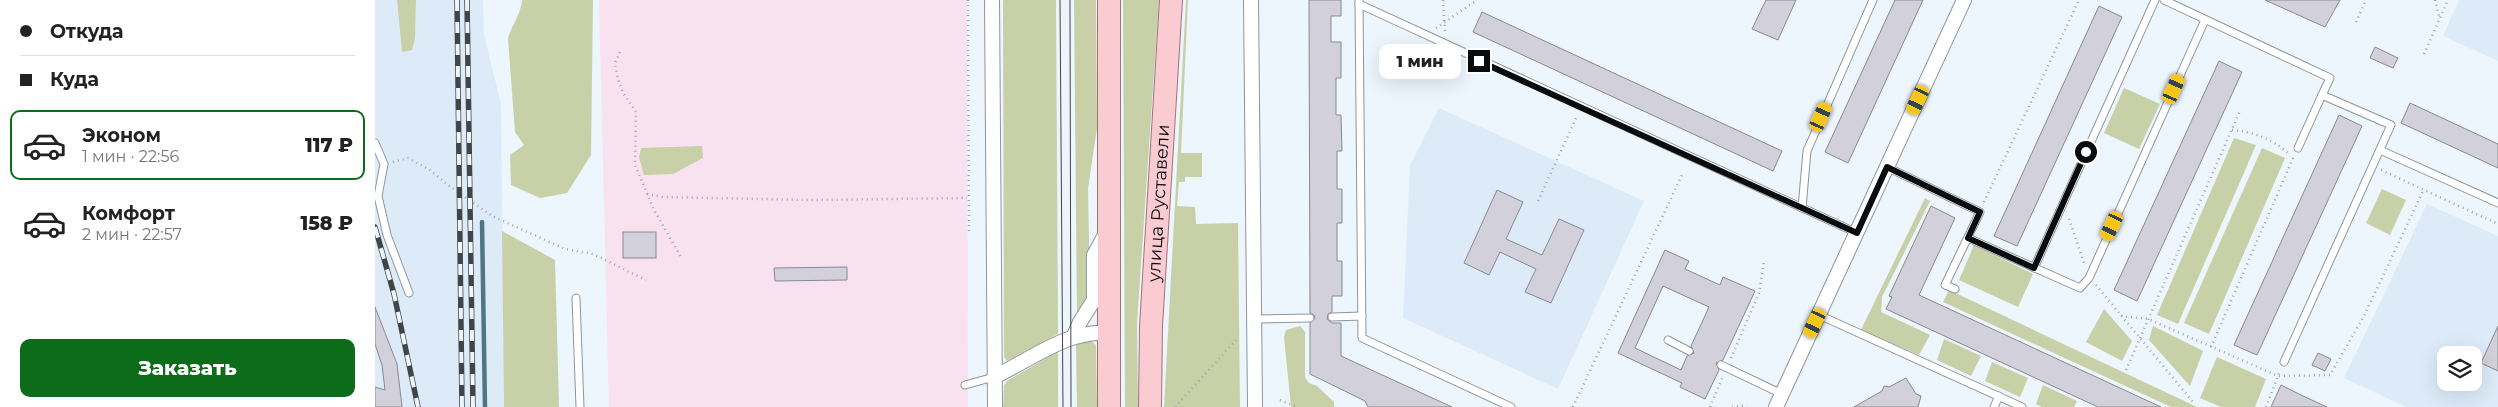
<!DOCTYPE html>
<html lang="ru">
<head>
<meta charset="utf-8">
<style>
	:root { --surface:#fff; --page:#f2f2f2; --text:#222; --muted:#767676; --line:#e0e0e0; --accent:#0c6c19 }
	body { margin:0; font-family:Montserrat,sans-serif; background:var(--page); color:var(--text); height:100vh; display:flex; flex-direction:column; font-size:19px; white-space:nowrap }
	* { box-sizing:border-box; margin:0 }
	p { font-size:16px; color:var(--muted) }
	.icon { flex:none; width:28px; height:28px; fill:none; stroke:currentColor; stroke-width:2; stroke-linecap:round; stroke-linejoin:round }
	.map { position:relative; flex:1; overflow:hidden }
	.panel { display:flex; flex-direction:column; background:var(--surface); width:375px }
	.panel>* { flex:none }
	.banner { display:grid; align-content:center; height:110px; padding:0 20px; background:var(--surface) }
	.tools { position:absolute; left:2062px; top:346px; display:grid; gap:10px }
	.tools a { display:grid; place-items:center; width:45px; height:45px; border-radius:10px; background:var(--surface); box-shadow:0 5px 20px #0002; font-size:25px }
	.end { position:absolute; width:22px; height:22px; margin:-11px; border:6px solid #090c0e; background:#fff; box-shadow:0 0 0 2px #fff }
	.from { border-radius:50% }
	.bubble { position:absolute; height:35px; border-radius:10px; background:var(--surface); box-shadow:0 5px 20px #0002; font-size:16px; font-weight:800; line-height:35px; text-align:center }
	.car { position:absolute; width:15px; height:30px; margin:-15px -8px; border-radius:6px; box-shadow:0 0 4px 1px #0007; background:linear-gradient(#f5c518 24%,#345 0 40%,#f5c518 0 76%,#345 0 86%,#f5c518 0) }
	.banner b { display:flex; align-items:center; gap:18px; height:48px; font-size:19px }
	.banner b+b { border-top:1px solid var(--line) }
	.banner i { width:12px; height:12px; background:var(--text) }
	ul { padding:0; list-style:none }
	li { display:flex; align-items:center; gap:15px; height:70px; margin:0 10px 8px; padding:0 10px; border:2px solid transparent; border-radius:10px }
	li div { flex:1 }
	li b { display:block; font-size:19px }
	li em { font-style:normal; font-weight:800 }
	li.on { border-color:var(--accent) }
	li>.icon { width:45px; height:45px; stroke-width:1.5 }
	.action { display:flex; gap:10px; margin-top:auto; padding:10px 20px }
	.action a { flex:1; height:58px; border-radius:10px; background:var(--accent); color:#fff; font-size:20px; font-weight:800; line-height:58px; text-align:center }
	main { display:flex; flex:1; min-height:0 }
	.map>svg:first-child { display:block }
	.commercial { fill:#f9e2ef }
	.built { fill:#ddebf9; fill-rule:evenodd }
	.green { fill:#c7d0a7 }
	.lines { fill:none; stroke-linecap:round; stroke-linejoin:round }
	.stream { stroke:#4e7780; stroke-width:4.5 }
	.building { fill:#d2d1db; stroke:#898891; fill-rule:evenodd }
	.lane-casing { stroke:#8e959c; stroke-width:9 }
	.street-casing { stroke:#8e959c; stroke-width:16 }
	.primary-casing { stroke:#a37279; stroke-width:24 }
	.path { stroke:#a0a7ad; stroke-width:2.5; stroke-dasharray:1 4; stroke-linecap:butt }
	.lane { stroke:#fff; stroke-width:7 }
	.street { stroke:#fff; stroke-width:14 }
	.primary { stroke:#facbd1; stroke-width:22 }
	.tram { stroke:#414549; stroke-width:1 }
	.rail-casing { stroke:#414549; stroke-width:5.5 }
	.rail { stroke:#edf5fd; stroke-width:4; stroke-dasharray:11; stroke-linecap:butt }
	.route { stroke:#090c0e; stroke-width:6 }
	.labels { text-anchor:middle; stroke-width:4; stroke-linejoin:round; paint-order:stroke }
	.street-label { font-size:18px; fill:#090c0e; stroke:#edf5fd }
</style>
</head>
<body>
<main>
<section class="panel">
<div class="banner">
<b><i class="from"></i>Откуда</b>
<b><i></i>Куда</b>
</div>
<ul>
<li class="on"><svg class="icon" aria-label="car" viewBox="0 0 24 24"><path d="M5 17H2v-5l4-1 3-4h7l3 4 3 1v5h-3M9 17h6M6 11h13"/><circle cx="7" cy="17" r="2"/><circle cx="17" cy="17" r="2"/></svg><div><b>Эконом</b><p>1 мин · 22:56</p></div><em>117 ₽</em></li>
<li><svg class="icon" aria-label="car" viewBox="0 0 24 24"><path d="M5 17H2v-5l4-1 3-4h7l3 4 3 1v5h-3M9 17h6M6 11h13"/><circle cx="7" cy="17" r="2"/><circle cx="17" cy="17" r="2"/></svg><div><b>Комфорт</b><p>2 мин · 22:57</p></div><em>158 ₽</em></li>
</ul>
<div class="action"><a>Заказать</a></div>
</section>
<div class="map">
<svg width="2123" height="407" viewBox="0 0 2123 407">
	<rect width="100%" height="100%" fill="#edf5fd"/>
	<!-- commercial -->
	<path class="commercial" d="M224 0H592L593 407H234Z"/>
	<!-- built -->
	<g class="built">
		<path d="M0 0H22L27 51 40 39 41 0H108L109 34 126 104 129 407H0Z"/>
		<path d="M2084 0H2123V61L2068 36Z"/>
		<path d="M1064 108 1269 201 1183 389 1028 318 1035 166Z"/>
		<path d="M2052 204 2123 236V407H2031L1969 378ZM2071 355H2099V382H2071Z"/>
	</g>
	<!-- green -->
	<g class="green">
		<path d="M22 0H41L40 38 37 50 27 52Z"/>
		<path d="M147 0H218L216 155 192 193 165 198 136 185 135 155 149 145 140 132 133 38C137 25 146 14 147 0Z"/>
		<path d="M628 0H681L683 334 632 361 629 357Z"/>
		<path d="M699 0H721L722 128 713 188 715 293 711 305 702 319Z"/>
		<path d="M748 0H784L762 323 763 407H750Z"/>
		<path d="M811 0H813L806 153H827V177H810V182H804L802 206 820 207 821 224 863 223 865 407H789Z"/>
		<path d="M1749 88 1785 104 1764 149 1729 133Z"/>
		<path d="M1859 138 1881 145 1803 324 1782 315Z"/>
		<path d="M327 146 328 158 298 174 269 175 264 157 266 148Z"/>
		<path d="M1887 148 1910 158 1834 334 1809 323Z"/>
		<path d="M2007 189 2031 200 2015 235 1991 223Z"/>
		<path d="M1550 198 1555 201 1507 297 1506 312 1555 335 1544 355 1486 330Z"/>
		<path d="M127 231 180 260 184 407H129Z"/>
		<path d="M1599 245 1658 274 1643 307 1584 280Z"/>
		<path d="M1574 290 1822 407H1796L1568 302Z"/>
		<path d="M1729 309 1757 341 1747 361 1711 342Z"/>
		<path d="M925 326 930 332V377L934 383 942 386 959 402V407H916L909 337 911 330Z"/>
		<path d="M1778 326 1828 351 1815 386 1774 340Z"/>
		<path d="M1569 339 1606 356 1596 376 1562 360Z"/>
		<path d="M715 340 721 345 722 407H702L701 344Z"/>
		<path d="M683 351V407H628L629 386 632 381Z"/>
		<path d="M1842 357 1891 379 1880 407H1846L1825 398Z"/>
		<path d="M1617 362 1653 378 1645 397 1610 381Z"/>
		<path d="M1668 385 1702 401 1699 407H1667L1661 404Z"/>
	</g>
	<g class="lines">
		<!-- stream -->
		<path class="stream" d="M107 222 110 407"/>
	</g>
	<!-- building -->
	<g class="building">
		<path d="M934 0H966V16H956V42H966V78H961V115H966L967 151H962V189H967V223H962V261H967V296H957V312L953 314 952 319 957 323H966V356L1077 407H993L990 401 935 374V323L940 318 939 315 935 313Z"/>
		<path d="M1391 0H1421L1403 40 1377 29Z"/>
		<path d="M1520 0H1548L1473 163 1450 152Z"/>
		<path d="M1890 0H1965L1950 27Z"/>
		<path d="M1724 6 1747 17 1642 246 1619 236Z"/>
		<path d="M1107 12 1407 151 1398 171 1098 32Z"/>
		<path d="M2000 47 2023 58 2018 68 1995 58Z"/>
		<path d="M1029 55 1036 66 1023 74 1016 62Z"/>
		<path d="M1844 61 1867 72 1762 301 1739 290Z"/>
		<path d="M2035 103 2123 144V168L2026 123Z"/>
		<path d="M1964 115 1987 126 1882 355 1859 345Z"/>
		<path d="M1122 190 1148 202 1131 239 1167 255 1184 219 1209 230 1176 303 1150 292 1161 269 1125 252 1114 275 1089 263Z"/>
		<path d="M1556 206 1580 218 1544 295 1786 407H1723L1511 309 1517 297 1514 296Z"/>
		<rect x="248" y="232" width="33" height="26"/>
		<path d="M1290 250 1314 261 1310 269 1345 285 1348 277 1380 291 1348 360 1341 363 1344 370 1330 399 1305 387 1307 383 1243 353ZM1288 286 1334 307 1316 346 1319 353 1312 356 1306 370 1260 348Z"/>
		<path d="M472 267V280L400 281 399 268Z"/>
		<path d="M0 307 22 364 27 407H0V387L10 390 7 365 0 344Z"/>
		<path d="M2123 326V371L2106 363Z"/>
		<path d="M1943 353 1956 359 1950 371 1937 365Z"/>
		<path d="M1531 378 1541 394 1546 396 1543 407H1479L1507 391 1509 386 1514 387Z"/>
		<path d="M1906 385 1928 396 1952 407H1896Z"/>
	</g>
	<g class="lines">
		<!-- lane casing -->
		<g class="lane-casing">
			<g id="lane">
				<path d="M984 0 987 338 1136 407"/>
				<path d="M1789 0 1955 78 1947 95 2016 125 1909 362"/>
				<path d="M984 4 1482 233"/>
				<path d="M0 143 9 164 3 196 12 235 34 293"/>
				<path d="M1923 148 1947 95"/>
				<path d="M2005 150 2123 203"/>
				<path d="M1512 167 1605 212 1570 285 1580 289"/>
				<path d="M1427 208 1432 151 1498 0"/>
				<path d="M1593 238 1705 288 1714 278 1830 20"/>
				<path d="M1659 268 1780 0"/>
				<path d="M201 298 205 407"/>
				<path d="M1444 315 1647 407"/>
				<path d="M957 317 987 316"/>
				<path d="M880 319 935 318"/>
				<path d="M1293 340 1314 351"/>
				<path d="M1346 365 1407 394"/>
				<path d="M590 385 619 377"/>
				<path d="M1619 407 1624 396"/>
			</g>
		</g>
		<!-- street casing -->
		<g class="street-casing">
			<g id="street">
				<path d="M617 0 620 407"/>
				<path d="M876 0 880 407"/>
				<path d="M699 336 705 322 719 300V255L731 233"/>
				<path d="M619 377C655 360 692 330 733 333"/>
				<path d="M1401 407 1589 0"/>
			</g>
		</g>
		<!-- primary casing -->
		<g class="primary-casing">
			<g id="primary">
				<path d="M734 0V407"/>
				<path id="s1" d="M775 407 776 326 796 0"/>
			</g>
		</g>
		<!-- path -->
		<g class="path">
			<path d="M593 0 594 232"/>
			<path d="M1068 0 1070 31"/>
			<path d="M2060 0 2064 16"/>
			<path d="M1981 22 1991 0"/>
			<path d="M1061 28 1102 0"/>
			<path d="M245 52 240 63 243 79 248 93 261 112 260 165 279 210 306 257"/>
			<path d="M2049 54 2073 0"/>
			<path d="M1857 130C1879 132 1897 139 1913 153"/>
			<path d="M18 162 33 158 55 170 73 185 117 216 190 249 218 254 271 280"/>
			<path d="M2006 170 2123 224"/>
			<path d="M272 194 288 197 436 200 592 198"/>
			<path d="M1163 201 1202 116"/>
			<path d="M1609 202 1704 0"/>
			<path d="M1694 219 1709 263"/>
			<path d="M1721 285 1818 402"/>
			<path d="M1746 316 1773 319 1903 376 1955 375 1989 316 2048 191"/>
			<path d="M1836 347 1919 156"/>
			<path d="M1356 358 1384 293 1389 262"/>
			<path d="M1751 370 1865 111"/>
			<path d="M905 400 922 407"/>
			<path d="M800 407 864 337"/>
			<path d="M1198 407 1307 175"/>
			<path d="M1335 407 1348 376"/>
			<path d="M1357 407 1372 405"/>
			<path d="M1891 407 1905 371"/>
		</g>
		<!-- lane -->
		<use href="#lane" class="lane"/>
		<!-- street -->
		<use href="#street" class="street"/>
		<!-- primary -->
		<use href="#primary" class="primary"/>
		<!-- tram -->
		<g class="tram">
			<path d="M685 0 688 407"/>
			<path d="M695 0 696 407"/>
		</g>
		<!-- rail casing -->
		<g class="rail-casing">
			<g id="rail">
				<path d="M82 0 87 407"/>
				<path d="M92 0 98 407"/>
				<path d="M0 227 19 294 43 407"/>
			</g>
		</g>
		<!-- rail -->
		<use href="#rail" class="rail"/>
	</g>
	<g class="lines">
		<!-- route -->
		<path class="route" d="M1104 61 1482 233 1512 167 1605 212 1593 238 1659 268 1711 152"/>
	</g>
	<g class="labels">
		<!-- street labels -->
		<g class="street-label">
			<text dy="6" stroke="none"><textPath href="#s1" startOffset="204">улица Руставели</textPath></text>
		</g>
	</g>
</svg>
<div class="tools">
<a><svg class="icon" aria-label="layers" viewBox="0 0 24 24"><path d="M12 4l9 5-9 5-9-5zM3 14l9 5 9-5"/></svg></a>
</div>
<i class="end from" style="left:1711px;top:152px"></i>
<i class="end" style="left:1104px;top:61px"></i>
<div class="bubble" style="left:1004px;top:44px;width:82px">1 мин</div>
<i class="car" style="left:1799px;top:89px;rotate:24deg"></i>
<i class="car" style="left:1543px;top:100px;rotate:205deg"></i>
<i class="car" style="left:1446px;top:117px;rotate:24deg"></i>
<i class="car" style="left:1737px;top:226px;rotate:205deg"></i>
<i class="car" style="left:1440px;top:323px;rotate:205deg"></i>
</div>
</main>
</body>
</html>
